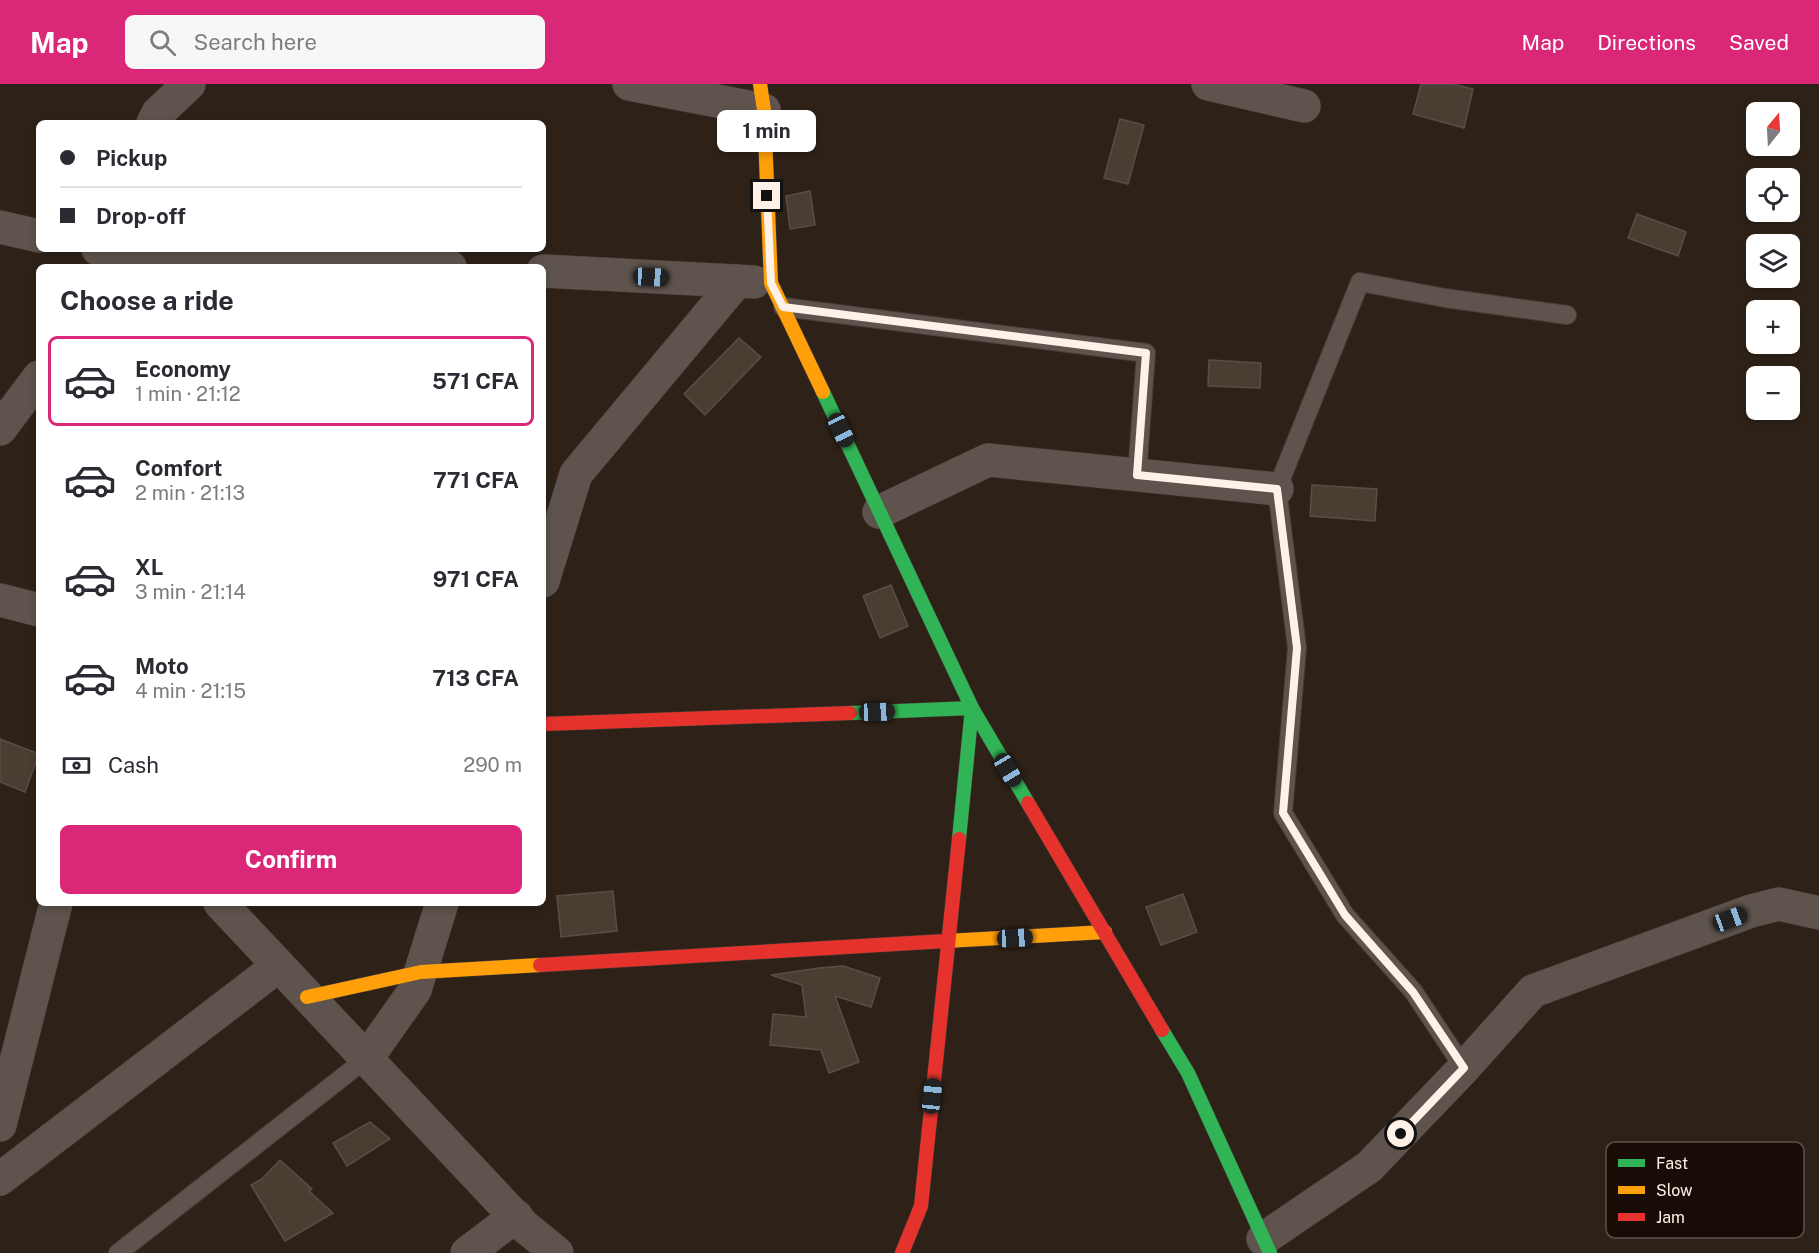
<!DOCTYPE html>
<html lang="en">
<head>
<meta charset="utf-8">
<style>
	:root { --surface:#fff; --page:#f7f7f7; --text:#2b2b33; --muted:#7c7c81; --line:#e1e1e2; --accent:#db2777 }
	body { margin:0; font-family:"Public Sans",sans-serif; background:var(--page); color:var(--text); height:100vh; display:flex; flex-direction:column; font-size:22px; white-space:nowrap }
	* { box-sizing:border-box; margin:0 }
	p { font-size:20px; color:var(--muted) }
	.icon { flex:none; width:33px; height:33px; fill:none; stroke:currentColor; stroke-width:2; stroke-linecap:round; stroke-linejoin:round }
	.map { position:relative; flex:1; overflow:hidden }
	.sheet { position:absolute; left:36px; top:180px; width:510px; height:642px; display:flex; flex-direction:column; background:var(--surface); border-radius:9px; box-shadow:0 3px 9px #0003 }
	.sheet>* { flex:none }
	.guide { position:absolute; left:36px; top:36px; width:510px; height:132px; border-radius:9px; box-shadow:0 3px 9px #0003; display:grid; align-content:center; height:132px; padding:0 24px; background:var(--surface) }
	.needle { width:39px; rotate:18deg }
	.controls { position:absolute; left:1746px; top:18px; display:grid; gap:12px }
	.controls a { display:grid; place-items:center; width:54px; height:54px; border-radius:9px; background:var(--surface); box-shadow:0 3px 9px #0003; font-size:30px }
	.end { position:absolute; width:27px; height:27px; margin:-14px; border:8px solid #fef1e8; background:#111; box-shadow:0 0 0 3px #111 }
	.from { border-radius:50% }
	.bubble { position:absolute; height:42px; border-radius:9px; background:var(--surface); box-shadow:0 3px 9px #0003; font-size:20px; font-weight:700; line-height:42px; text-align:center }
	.car { position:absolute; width:18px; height:36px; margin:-18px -9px; border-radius:8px; box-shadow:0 0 4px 2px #0007; background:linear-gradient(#222 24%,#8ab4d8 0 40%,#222 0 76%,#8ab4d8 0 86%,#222 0) }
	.guide b { display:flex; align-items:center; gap:21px; height:57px; font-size:22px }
	.guide b+b { border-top:2px solid var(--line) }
	.guide i { width:15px; height:15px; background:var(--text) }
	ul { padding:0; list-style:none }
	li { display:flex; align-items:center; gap:18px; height:90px; margin:0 12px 9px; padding:0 12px; border:3px solid transparent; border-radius:9px }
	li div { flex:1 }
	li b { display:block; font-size:22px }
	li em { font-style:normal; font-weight:700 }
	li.selected { border-color:var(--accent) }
	li>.icon { width:54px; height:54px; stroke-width:1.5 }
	h2 { padding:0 24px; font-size:27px; line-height:72px }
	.pay { display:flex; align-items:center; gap:15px; height:66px; padding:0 24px; font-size:22px }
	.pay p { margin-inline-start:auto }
	.button { display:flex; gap:12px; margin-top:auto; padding:12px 24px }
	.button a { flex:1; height:69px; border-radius:9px; background:var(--accent); color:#fff; font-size:24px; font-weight:700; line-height:69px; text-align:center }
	header { display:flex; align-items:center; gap:36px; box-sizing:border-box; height:84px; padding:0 30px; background:var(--accent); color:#fff }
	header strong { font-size:28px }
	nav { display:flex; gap:33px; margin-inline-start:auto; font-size:21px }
	.search { width:420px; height:54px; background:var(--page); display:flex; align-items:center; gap:15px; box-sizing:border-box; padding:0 21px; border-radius:9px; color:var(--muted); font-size:22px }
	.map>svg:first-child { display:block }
	.building { fill:#4a3e33; stroke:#594e46; stroke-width:1.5 }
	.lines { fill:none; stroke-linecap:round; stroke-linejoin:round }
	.lane-casing { stroke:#483d37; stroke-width:20 }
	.street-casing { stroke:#483d37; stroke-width:34 }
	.fast-casing { stroke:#483d37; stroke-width:15 }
	.slow-casing { stroke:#483d37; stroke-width:15 }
	.jam-casing { stroke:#483d37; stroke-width:15 }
	.lane { stroke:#5e544d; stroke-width:18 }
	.street { stroke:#5e544d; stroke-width:33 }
	.fast { stroke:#30b455; stroke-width:14 }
	.slow { stroke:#ff9f0a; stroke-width:14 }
	.jam { stroke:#e5322d; stroke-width:14 }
	.route { stroke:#fef1e8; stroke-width:8 }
	.key { fill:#180d06; stroke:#5d514a; stroke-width:1.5 }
	.key-label { font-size:16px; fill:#fef1e8 }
</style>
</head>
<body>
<header>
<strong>Map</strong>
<div class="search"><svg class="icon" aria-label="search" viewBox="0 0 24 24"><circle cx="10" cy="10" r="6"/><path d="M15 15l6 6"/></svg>Search here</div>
<nav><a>Map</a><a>Directions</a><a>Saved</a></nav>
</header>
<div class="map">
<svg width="1819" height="1169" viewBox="0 0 1819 1169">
	<rect width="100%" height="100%" fill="#2e2218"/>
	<!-- building -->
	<g class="building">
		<path d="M1421 0H1453L1473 5 1464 44 1413 30Z"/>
		<path d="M1120 35 1144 41 1128 100 1104 94Z"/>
		<path d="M810 107 815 141 790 145 786 112Z"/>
		<path d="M1637 130 1686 148 1678 172 1628 154Z"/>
		<path d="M739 254 761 273 705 331 684 310Z"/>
		<path d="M1209 276 1261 279 1260 304 1208 302Z"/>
		<path d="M1312 401 1377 405 1375 437 1310 432Z"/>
		<path d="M891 501 908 542 880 554 863 512Z"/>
		<path d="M0 655 39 670 25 708 0 698Z"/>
		<path d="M613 807 617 847 561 853 557 812Z"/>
		<path d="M1183 810 1197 848 1161 861 1146 823Z"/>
		<path d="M843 882 880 894 871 923 835 912 859 978 829 989 821 966 770 961 773 930 806 933 802 901 771 891 819 884Z"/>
		<path d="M370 1038 390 1055 347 1082 333 1059Z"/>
		<path d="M280 1076 312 1105 309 1107 333 1129 285 1157 251 1101 262 1095Z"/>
	</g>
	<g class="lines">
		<!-- lane casing -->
		<g class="lane-casing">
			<g id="lane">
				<path d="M783 223 1146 269 1137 391"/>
				<path d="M1464 984 1413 907 1345 831 1283 729 1297 564 1277 405 1360 198 1445 214 1567 231"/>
				<path d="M118 1169 367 974"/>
			</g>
		</g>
		<!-- street casing -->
		<g class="street-casing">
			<g id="street">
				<path d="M629 0 764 26"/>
				<path d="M1208 0 1304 22"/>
				<path d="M153 39 158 29 189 0"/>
				<path d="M0 143 39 152"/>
				<path d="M98 165 450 183"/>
				<path d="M543 187 754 198"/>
				<path d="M0 345 39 293"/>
				<path d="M879 428 988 376 1277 405"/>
				<path d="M543 497 576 390 737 197"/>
				<path d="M0 516 39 526"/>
				<path d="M220 819 524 1142 557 1169"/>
				<path d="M367 974 415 906 442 819"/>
				<path d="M0 1041 56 819"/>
				<path d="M0 1095 278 882"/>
				<path d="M1263 1155 1369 1083 1464 984 1533 907 1751 827 1779 820 1819 829"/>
				<path d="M467 1169 516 1132"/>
			</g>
		</g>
		<!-- fast casing -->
		<g class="fast-casing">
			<g id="fast">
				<path d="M823 308 972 624 1028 719"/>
				<path d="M850 629 972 624 959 755"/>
				<path d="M1162 946 1188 989 1270 1169"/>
			</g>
		</g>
		<!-- slow casing -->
		<g class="slow-casing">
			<g id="slow">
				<path d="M760 0 764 26 771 199 823 308"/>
				<path d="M946 857 1105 848"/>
				<path d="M307 913 421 888 540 881"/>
			</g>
		</g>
		<!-- jam casing -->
		<g class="jam-casing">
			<g id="jam">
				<path d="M543 640 850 629"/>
				<path d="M1028 719 1162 946"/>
				<path d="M540 881 946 857"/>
				<path d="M902 1169 921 1122 959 755"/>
			</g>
		</g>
		<!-- lane -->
		<use href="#lane" class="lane"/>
		<!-- street -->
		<use href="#street" class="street"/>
		<!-- fast -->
		<use href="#fast" class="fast"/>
		<!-- slow -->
		<use href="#slow" class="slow"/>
		<!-- jam -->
		<use href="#jam" class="jam"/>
	</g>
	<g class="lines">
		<!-- route -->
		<path class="route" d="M767 112 771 199 783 223 1146 269 1137 391 1277 405 1297 564 1283 729 1345 831 1413 908 1464 984 1401 1050"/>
	</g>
	<!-- legend -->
	<rect x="1606" y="1058" width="198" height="96" rx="9" class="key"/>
	<rect x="1618" y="1075" width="27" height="8" fill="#30b455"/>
	<rect x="1618" y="1102" width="27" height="8" fill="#ff9f0a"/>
	<rect x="1618" y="1129" width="27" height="8" fill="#e5322d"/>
	<g class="key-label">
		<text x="1656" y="1085">Fast</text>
		<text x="1656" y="1112">Slow</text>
		<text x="1656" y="1139">Jam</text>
	</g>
</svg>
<div class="controls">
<a><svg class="needle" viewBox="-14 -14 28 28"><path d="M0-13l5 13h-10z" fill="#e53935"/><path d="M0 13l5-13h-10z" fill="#7c7c81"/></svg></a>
<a><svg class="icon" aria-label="locate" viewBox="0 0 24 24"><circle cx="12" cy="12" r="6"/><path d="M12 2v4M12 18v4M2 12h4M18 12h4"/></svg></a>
<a><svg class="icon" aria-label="layers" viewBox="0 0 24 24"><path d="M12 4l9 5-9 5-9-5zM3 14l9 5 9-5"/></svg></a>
<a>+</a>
<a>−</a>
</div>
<i class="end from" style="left:1401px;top:1050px"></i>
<i class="end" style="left:767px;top:112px"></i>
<div class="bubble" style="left:717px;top:26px;width:99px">1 min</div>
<i class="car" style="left:651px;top:193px;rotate:93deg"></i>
<i class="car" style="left:841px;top:346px;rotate:155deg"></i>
<i class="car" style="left:877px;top:628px;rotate:88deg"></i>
<i class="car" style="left:1008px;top:686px;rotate:149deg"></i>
<i class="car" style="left:1730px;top:835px;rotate:70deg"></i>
<i class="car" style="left:1015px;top:854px;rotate:87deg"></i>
<i class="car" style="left:932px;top:1012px;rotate:6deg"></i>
<div class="guide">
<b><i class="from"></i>Pickup</b>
<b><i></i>Drop-off</b>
</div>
<section class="sheet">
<h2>Choose a ride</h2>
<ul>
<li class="selected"><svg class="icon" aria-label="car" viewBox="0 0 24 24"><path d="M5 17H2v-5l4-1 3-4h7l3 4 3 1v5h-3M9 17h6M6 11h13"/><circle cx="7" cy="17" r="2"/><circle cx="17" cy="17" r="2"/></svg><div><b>Economy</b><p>1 min · 21:12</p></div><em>571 CFA</em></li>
<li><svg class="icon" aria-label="car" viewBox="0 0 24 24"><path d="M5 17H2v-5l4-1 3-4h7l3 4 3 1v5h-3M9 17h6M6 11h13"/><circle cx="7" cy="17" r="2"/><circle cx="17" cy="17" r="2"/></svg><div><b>Comfort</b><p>2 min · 21:13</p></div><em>771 CFA</em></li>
<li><svg class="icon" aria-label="car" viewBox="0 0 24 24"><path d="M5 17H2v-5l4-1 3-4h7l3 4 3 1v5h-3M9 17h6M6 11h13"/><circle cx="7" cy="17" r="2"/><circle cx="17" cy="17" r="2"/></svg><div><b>XL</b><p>3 min · 21:14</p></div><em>971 CFA</em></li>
<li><svg class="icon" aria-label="car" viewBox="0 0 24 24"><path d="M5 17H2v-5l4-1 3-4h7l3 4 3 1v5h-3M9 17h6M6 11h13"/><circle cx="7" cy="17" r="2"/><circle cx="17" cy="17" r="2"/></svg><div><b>Moto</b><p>4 min · 21:15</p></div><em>713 CFA</em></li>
</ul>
<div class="pay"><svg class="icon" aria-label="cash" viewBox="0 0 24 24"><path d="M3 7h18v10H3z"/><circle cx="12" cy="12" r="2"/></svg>Cash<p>290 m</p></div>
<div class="button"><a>Confirm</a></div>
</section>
</div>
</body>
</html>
